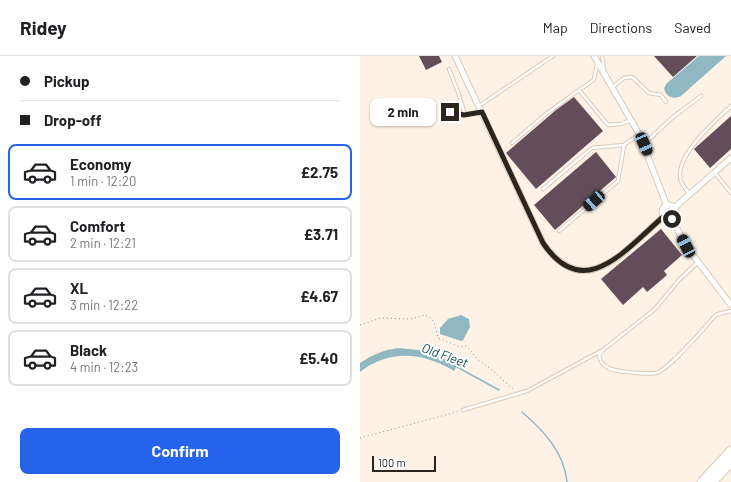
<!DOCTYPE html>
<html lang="en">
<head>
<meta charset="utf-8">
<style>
	:root { --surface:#fff; --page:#f6f6f6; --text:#202124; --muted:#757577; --line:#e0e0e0; --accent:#2563eb }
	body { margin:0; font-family:Barlow,sans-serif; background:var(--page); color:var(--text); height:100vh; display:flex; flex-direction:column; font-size:15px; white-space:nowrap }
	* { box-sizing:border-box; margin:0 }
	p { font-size:13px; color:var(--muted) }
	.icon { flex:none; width:22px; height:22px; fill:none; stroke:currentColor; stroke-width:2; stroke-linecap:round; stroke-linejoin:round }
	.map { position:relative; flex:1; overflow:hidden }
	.details { display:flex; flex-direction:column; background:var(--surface); width:360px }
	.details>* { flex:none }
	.guide { display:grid; align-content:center; height:88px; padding:0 20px; background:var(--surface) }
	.scale { position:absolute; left:12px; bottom:10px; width:64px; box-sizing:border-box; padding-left:4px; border:2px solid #2c251e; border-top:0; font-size:11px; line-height:14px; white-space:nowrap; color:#2c251e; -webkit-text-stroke:3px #fff; paint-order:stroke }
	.end { position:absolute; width:18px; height:18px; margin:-9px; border:5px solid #2c251e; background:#fff; box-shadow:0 0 0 2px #fff }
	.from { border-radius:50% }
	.bubble { position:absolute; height:28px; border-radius:8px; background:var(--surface); box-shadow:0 1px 3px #0004; font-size:13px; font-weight:700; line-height:28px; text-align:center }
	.car { position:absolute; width:12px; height:24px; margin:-12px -6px; border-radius:5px; box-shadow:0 0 3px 1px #0007; background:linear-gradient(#222 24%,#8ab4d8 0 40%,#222 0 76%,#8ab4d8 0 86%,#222 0) }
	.guide b { display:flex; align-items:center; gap:14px; height:38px; font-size:15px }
	.guide b+b { border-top:1px solid var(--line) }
	.guide i { width:10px; height:10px; background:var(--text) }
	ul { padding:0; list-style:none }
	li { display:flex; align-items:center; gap:12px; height:56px; margin:0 8px 6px; padding:0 12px; border:2px solid var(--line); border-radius:8px }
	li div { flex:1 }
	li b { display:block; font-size:15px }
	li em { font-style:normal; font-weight:700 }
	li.current { border-color:var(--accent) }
	li>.icon { width:36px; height:36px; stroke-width:1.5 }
	.primary-button { display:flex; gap:8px; margin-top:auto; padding:8px 20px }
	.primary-button a { flex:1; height:46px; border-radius:8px; background:var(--accent); color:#fff; font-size:16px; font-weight:700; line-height:46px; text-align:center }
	header { display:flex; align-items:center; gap:24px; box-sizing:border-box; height:56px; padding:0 20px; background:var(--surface); border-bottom:1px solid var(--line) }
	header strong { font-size:19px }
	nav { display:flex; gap:22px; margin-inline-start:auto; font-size:14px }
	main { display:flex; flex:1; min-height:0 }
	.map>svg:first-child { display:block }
	.water { fill:#90b8c3 }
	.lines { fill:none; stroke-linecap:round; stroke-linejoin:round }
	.stream { stroke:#90b8c3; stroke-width:1.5 }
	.building { fill:#624d59 }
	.lane-casing { stroke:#dbc9b6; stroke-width:4.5 }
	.street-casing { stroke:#dbc9b6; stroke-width:7 }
	.highway-casing { stroke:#dbc9b6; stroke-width:11 }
	.path { stroke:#958c83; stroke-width:1; stroke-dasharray:1 3; stroke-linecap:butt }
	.lane { stroke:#fff; stroke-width:2.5 }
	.street { stroke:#fff; stroke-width:5 }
	.highway { stroke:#fff; stroke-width:9 }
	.route { stroke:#2c251e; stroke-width:5 }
	.labels { text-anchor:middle; stroke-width:4; stroke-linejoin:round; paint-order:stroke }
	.water-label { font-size:13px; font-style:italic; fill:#124b58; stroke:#fff }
</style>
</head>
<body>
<header>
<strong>Ridey</strong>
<nav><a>Map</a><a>Directions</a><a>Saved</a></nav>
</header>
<main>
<section class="details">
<div class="guide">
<b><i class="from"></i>Pickup</b>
<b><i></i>Drop-off</b>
</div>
<ul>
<li class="current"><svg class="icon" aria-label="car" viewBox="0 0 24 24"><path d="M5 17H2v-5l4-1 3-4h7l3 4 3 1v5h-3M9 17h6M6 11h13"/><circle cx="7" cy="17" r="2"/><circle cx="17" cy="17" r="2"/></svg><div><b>Economy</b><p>1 min · 12:20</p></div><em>£2.75</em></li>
<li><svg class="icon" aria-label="car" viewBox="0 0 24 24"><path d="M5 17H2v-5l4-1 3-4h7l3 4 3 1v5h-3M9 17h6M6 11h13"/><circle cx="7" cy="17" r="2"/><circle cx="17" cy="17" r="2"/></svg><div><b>Comfort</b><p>2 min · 12:21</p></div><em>£3.71</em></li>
<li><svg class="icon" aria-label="car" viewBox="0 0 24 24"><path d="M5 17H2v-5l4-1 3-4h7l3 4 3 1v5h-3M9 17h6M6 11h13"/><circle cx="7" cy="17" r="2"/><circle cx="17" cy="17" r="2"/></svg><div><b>XL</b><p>3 min · 12:22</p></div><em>£4.67</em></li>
<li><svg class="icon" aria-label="car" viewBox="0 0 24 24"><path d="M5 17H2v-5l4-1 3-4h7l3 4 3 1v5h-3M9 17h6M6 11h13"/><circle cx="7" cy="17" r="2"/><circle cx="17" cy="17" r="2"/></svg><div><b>Black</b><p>4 min · 12:23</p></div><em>£5.40</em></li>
</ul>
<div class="primary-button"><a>Confirm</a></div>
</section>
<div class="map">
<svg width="371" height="426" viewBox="0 0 371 426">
	<rect width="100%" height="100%" fill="#fef2e7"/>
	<!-- water -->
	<g class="water">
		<path d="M339 0H366L321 40C313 44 306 41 304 32L307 27Z"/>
		<path d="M101 259 109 263 110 271 103 284 101 285 80 278V272L88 263Z"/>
		<path d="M38 292 59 294 98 308 94 315C63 296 29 293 0 316V307C12 299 23 294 38 292Z"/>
	</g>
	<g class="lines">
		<!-- stream -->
		<g class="stream">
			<path d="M97 311 139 334"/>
			<path d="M162 356C184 375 204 396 207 426"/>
		</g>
	</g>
	<!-- building -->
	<g class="building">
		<path d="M59 0H79L82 6 66 14Z"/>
		<path d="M294 0H337L313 21Z"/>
		<path d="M214 41 243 75 176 133 146 97 196 54Z"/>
		<path d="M371 60V93L350 112 334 93Z"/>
		<path d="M236 96 256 121 195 174 174 149Z"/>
		<path d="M301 173 322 199 304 215 307 219 287 236 283 231 263 249 241 223Z"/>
	</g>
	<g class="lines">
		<!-- lane casing -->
		<g class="lane-casing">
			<g id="lane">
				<path d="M242 0 244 13"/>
				<path d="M89 13 98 36 105 59"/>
				<path d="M253 31 264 22 272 21 289 37 301 39 306 46"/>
				<path d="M219 34 234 24 237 8"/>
				<path d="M119 50 193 0"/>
				<path d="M91 57 99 59 121 56"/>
				<path d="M152 87 186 58 219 34 248 69 261 68 271 64"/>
				<path d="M284 88 313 61 341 40"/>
				<path d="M355 117 371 137"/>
				<path d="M183 133 232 92 264 89"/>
				<path d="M330 138C326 134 323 130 321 125 313 101 356 64 371 50"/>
				<path d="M199 175 258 125 264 89 279 78"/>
				<path d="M338 206 319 224 295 253 243 294 239 299C240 309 250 314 259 315 270 316 285 319 296 317 310 313 343 273 354 261L358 258 371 255"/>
				<path d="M103 354 167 335 241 295"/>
			</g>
		</g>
		<!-- street casing -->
		<g class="street-casing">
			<g id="street">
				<path d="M95 0 183 187C225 248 266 193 303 161"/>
				<path d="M234 0 279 78 307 150"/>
				<circle cx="309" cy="156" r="7"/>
				<path d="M314 152 371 102"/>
				<path d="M312 163 326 190 371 249"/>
			</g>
		</g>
		<!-- highway casing -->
		<g class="highway-casing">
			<g id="highway">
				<path d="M342 426 371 395"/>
				<path d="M352 426 371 406"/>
			</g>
		</g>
		<!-- path -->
		<g class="path">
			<path d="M0 269 21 262 50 263 65 259 70 261 74 266 78 282 100 291 107 290 118 304 131 313 155 335"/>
			<path d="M0 382 100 355"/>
		</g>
		<!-- lane -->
		<use href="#lane" class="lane"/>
		<!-- street -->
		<use href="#street" class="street"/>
		<!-- highway -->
		<use href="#highway" class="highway"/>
	</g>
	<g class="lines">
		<!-- route -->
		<path class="route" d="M90 56 104 59 122 56 183 187C224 248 266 193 303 161L307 163H312"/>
	</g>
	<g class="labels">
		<!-- water labels -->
		<g class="water-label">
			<text transform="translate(85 299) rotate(20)" y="5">Old Fleet</text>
		</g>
	</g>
</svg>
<div class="scale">100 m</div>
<i class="end from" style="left:312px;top:163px"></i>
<i class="end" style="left:90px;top:56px"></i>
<div class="bubble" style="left:10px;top:42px;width:66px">2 min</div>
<i class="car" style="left:284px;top:88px;rotate:156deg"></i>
<i class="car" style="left:234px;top:145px;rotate:229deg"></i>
<i class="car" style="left:326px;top:190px;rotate:333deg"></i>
</div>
</main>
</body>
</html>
